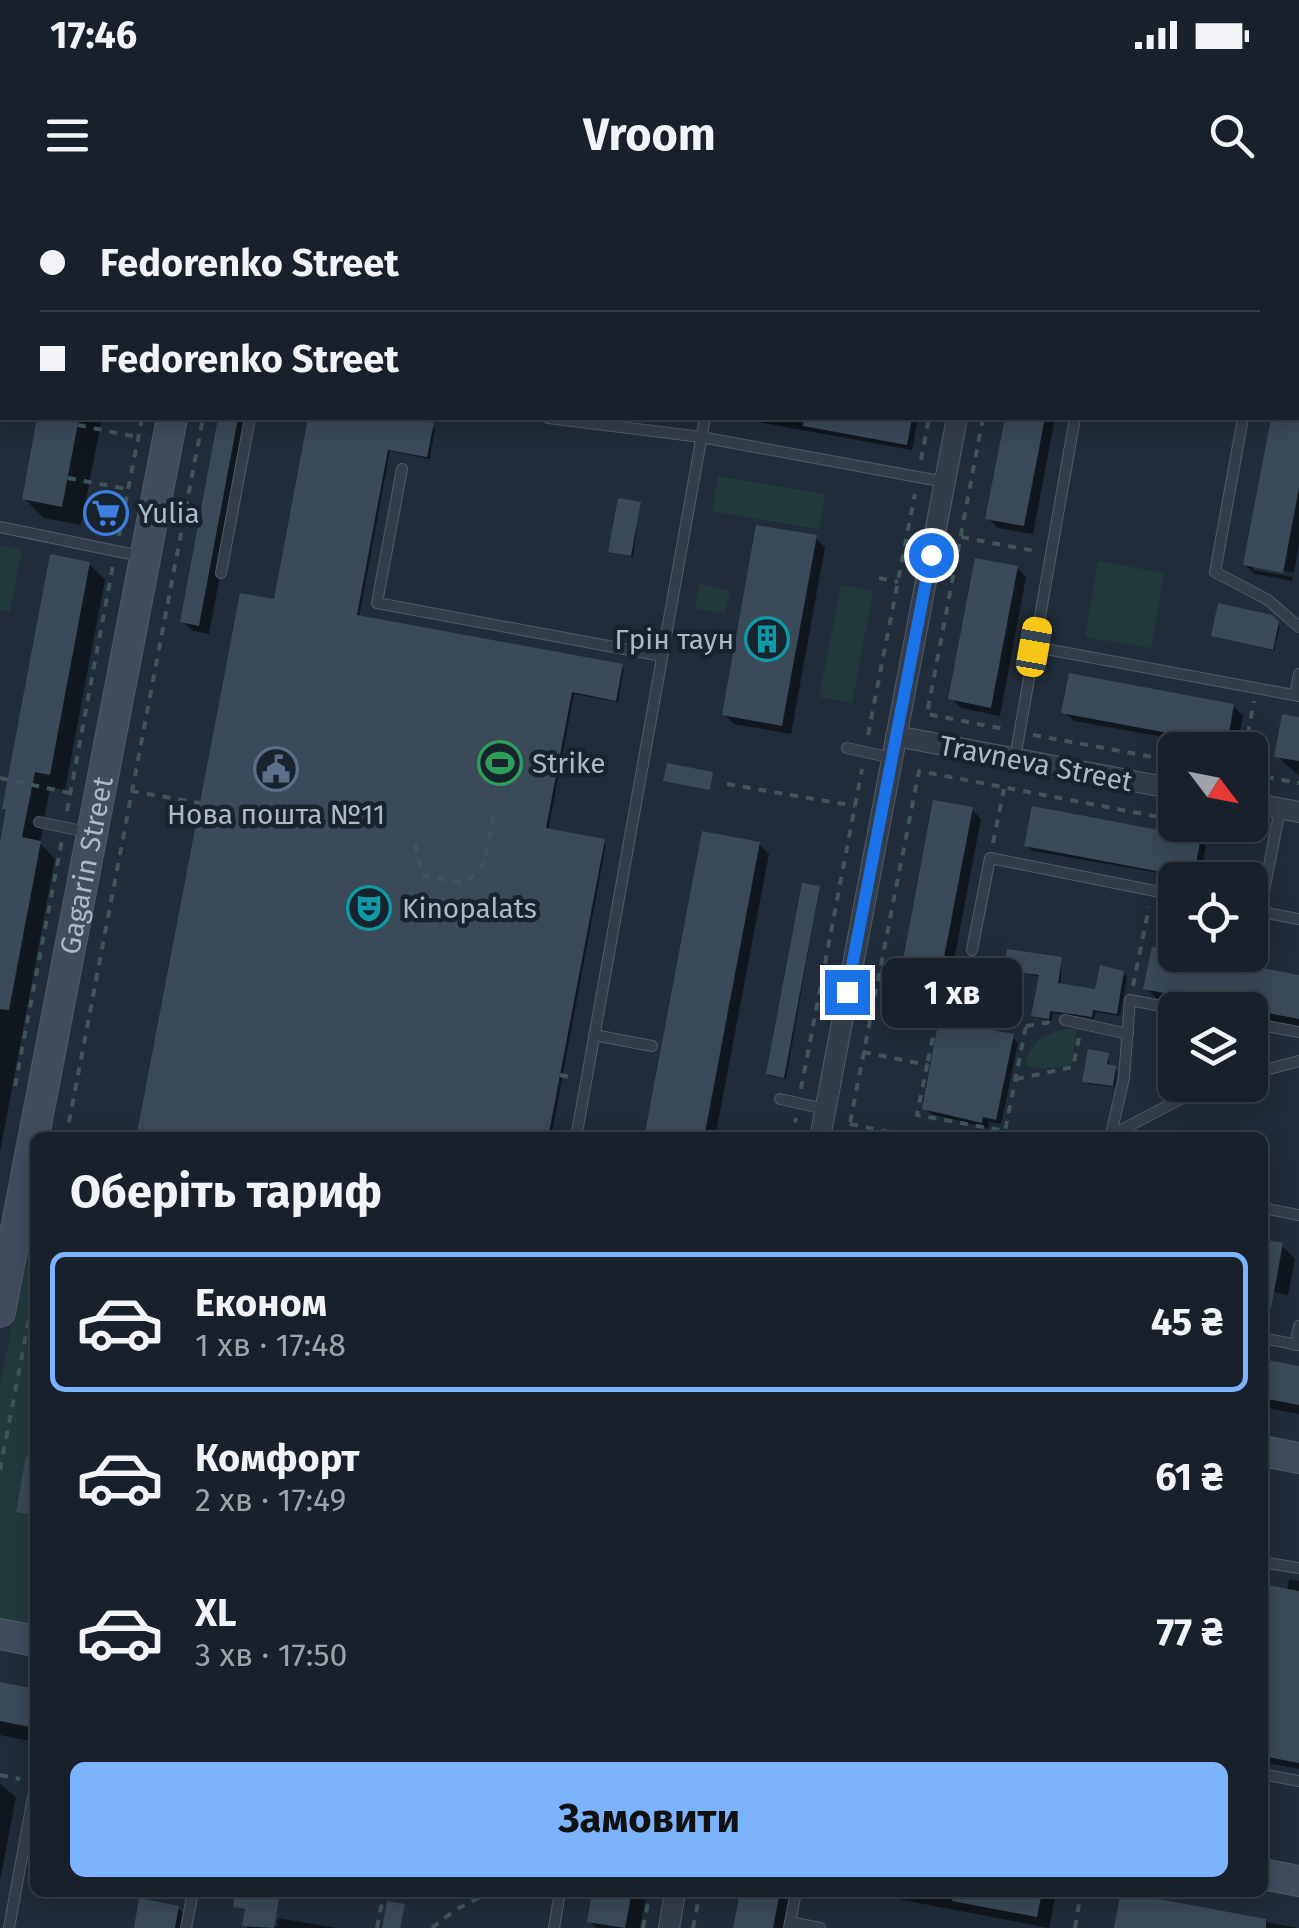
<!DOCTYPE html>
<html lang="uk">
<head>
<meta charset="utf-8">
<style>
	:root { --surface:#18212b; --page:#212933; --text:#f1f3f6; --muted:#9fa3a9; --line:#363e47; --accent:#7cb3fd }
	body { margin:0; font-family:"Fira Sans",sans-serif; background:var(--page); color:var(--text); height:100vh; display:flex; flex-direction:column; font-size:38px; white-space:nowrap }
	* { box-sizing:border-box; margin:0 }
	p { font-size:32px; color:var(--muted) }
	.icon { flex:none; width:55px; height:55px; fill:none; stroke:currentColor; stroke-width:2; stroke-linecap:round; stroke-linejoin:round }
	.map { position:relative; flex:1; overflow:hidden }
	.panel { position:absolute; left:30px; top:932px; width:1238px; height:765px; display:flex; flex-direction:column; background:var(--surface); border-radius:15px; box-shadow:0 5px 25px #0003,0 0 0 2px var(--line) }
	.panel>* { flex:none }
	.top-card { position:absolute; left:0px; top:0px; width:1300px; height:220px; box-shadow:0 5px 25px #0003,0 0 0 2px var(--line); display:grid; align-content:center; height:220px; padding:0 40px; background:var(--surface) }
	.needle { width:65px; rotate:122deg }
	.buttons { position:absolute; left:1158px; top:532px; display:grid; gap:20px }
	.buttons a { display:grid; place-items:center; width:110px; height:110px; border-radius:15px; background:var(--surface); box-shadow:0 5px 25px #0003,0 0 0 2px var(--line); font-size:50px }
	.end { position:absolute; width:45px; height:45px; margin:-22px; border:12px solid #1a73e8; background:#fff; box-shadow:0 0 0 5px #fff }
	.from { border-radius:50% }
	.bubble { position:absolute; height:70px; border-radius:15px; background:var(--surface); box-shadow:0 5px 25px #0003,0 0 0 2px var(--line); font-size:32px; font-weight:700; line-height:70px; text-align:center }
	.car { position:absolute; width:30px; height:60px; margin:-30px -15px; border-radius:12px; box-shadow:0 0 8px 2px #0007; background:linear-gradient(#f5c518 24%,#345 0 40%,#f5c518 0 76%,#345 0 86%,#f5c518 0) }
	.top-card b { display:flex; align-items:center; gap:35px; height:95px; font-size:38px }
	.top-card b+b { border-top:2px solid var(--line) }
	.top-card i { width:25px; height:25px; background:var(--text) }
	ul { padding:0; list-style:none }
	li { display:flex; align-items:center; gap:30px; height:140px; margin:0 20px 15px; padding:0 20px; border:5px solid transparent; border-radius:15px }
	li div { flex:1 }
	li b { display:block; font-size:38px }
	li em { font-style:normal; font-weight:700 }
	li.current { border-color:var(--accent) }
	li>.icon { width:90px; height:90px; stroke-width:1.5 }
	h2 { padding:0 40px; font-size:45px; line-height:120px }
	.action { display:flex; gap:20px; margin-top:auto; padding:20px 40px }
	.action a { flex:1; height:115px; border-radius:15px; background:var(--accent); color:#111; font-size:40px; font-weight:700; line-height:115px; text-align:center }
	.status { display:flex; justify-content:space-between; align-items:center; height:70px; padding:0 50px; background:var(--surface); direction:ltr }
	.status svg { height:28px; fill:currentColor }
	header { display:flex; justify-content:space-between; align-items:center; height:130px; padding:0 40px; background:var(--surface); font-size:45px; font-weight:700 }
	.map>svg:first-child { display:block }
	.green { fill:#22393b }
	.shadow { fill:#0007 }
	.building { fill:#3b4a59 }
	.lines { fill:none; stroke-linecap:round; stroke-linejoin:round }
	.lane-casing { stroke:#515b67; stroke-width:12 }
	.street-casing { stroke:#515b67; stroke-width:22 }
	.secondary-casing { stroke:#515b67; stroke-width:32 }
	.path { stroke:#3f5658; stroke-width:4; stroke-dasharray:8 8; stroke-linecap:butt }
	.lane { stroke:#333d4a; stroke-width:10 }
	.street { stroke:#333d4a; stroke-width:20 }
	.secondary { stroke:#414d5d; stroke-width:30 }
	.route { stroke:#1a73e8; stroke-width:12 }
	.labels { text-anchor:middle; stroke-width:9; stroke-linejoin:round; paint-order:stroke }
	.poi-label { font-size:28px; fill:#aeb8c6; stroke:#19232e; text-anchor:start }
	.street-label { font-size:28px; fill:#aeb8c6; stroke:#19232e }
</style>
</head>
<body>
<div class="status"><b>17:46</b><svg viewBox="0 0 49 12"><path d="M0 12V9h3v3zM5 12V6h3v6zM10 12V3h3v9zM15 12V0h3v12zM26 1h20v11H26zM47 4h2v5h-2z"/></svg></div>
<header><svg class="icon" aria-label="menu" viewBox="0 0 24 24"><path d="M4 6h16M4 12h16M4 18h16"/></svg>Vroom<svg class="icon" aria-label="search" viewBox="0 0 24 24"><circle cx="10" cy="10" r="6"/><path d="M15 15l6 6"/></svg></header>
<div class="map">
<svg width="1299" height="1728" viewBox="0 0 1299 1728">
	<rect width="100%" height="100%" fill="#202c39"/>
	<!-- green -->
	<g class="green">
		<path d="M718 276 825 294 819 329 712 311Z"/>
		<path d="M0 345 22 349 10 412 0 410Z"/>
		<path d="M1098 361 1164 373 1151 448 1085 437Z"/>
		<path d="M700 384 730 390 725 414 695 408Z"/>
		<path d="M841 385 873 391 852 503 819 497Z"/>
		<path d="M1077 828 1072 865 1043 869 1026 865C1029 839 1053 829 1077 828Z"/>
		<path d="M29 1032 35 1033V1430L0 1424V1187Z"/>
	</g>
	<!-- shadow -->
	<g class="shadow">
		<path d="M263 0H328L262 2Z"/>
		<path d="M522 0H586L522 2Z"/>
		<path d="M628 0H734L628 2Z"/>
		<path d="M827 0H959L826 2Z"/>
		<path d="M1299 156V344L1294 373 1253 365V370L1293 377 1292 381 1255 374 1245 365 1273 218H1298Z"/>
		<path d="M40 218H102L81 325 44 318 24 298Z"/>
		<path d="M221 218H250L209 434 193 431 182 421Z"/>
		<path d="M311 218H396L435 228 430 259 390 251 359 418 624 469 618 502 574 494 548 631 606 644 551 938H139L276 402Z"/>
		<path d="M736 218H918L912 250Z"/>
		<path d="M1007 218H1055L1033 334 998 328 988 318Z"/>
		<path d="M640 304 633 357 613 353 611 351Z"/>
		<path d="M815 338 825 347 791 534 734 524 724 514Z"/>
		<path d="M89 364 105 380 65 590 50 587 40 643 55 659 0 952V644Z"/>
		<path d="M1017 368 1026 377 1000 516 961 508 951 498Z"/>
		<path d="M1271 418 1280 426 1274 451 1213 436Z"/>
		<path d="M1233 506 1243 516 1236 550 1074 521 1064 512Z"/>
		<path d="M1299 520V576L1277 556Z"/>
		<path d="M972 610 981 619 949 786 913 779 903 770Z"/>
		<path d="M1200 640 1206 646 1199 680 1033 651 1027 645Z"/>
		<path d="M759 644 769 654 715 938H647Z"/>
		<path d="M819 689 786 879 771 876 768 874Z"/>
		<path d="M1061 760V786L1096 792 1123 774 1127 777 1120 816 1096 812 1094 819 1053 813 1052 821 1038 818 1034 815 1041 777 1006 769Z"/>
		<path d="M1299 777V828L1250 818V810H1205L1159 801 1146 788Z"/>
		<path d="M1012 837 1018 843 1001 924 989 922 988 928 931 914 925 908Z"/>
		<path d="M1108 855 1109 867 1117 871 1115 887 1087 884Z"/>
		<path d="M1282 1046 1295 1059 1288 1095 1262 1090Z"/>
		<path d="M1262 1162 1299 1169V1214L1262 1207Z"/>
		<path d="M32 1236 35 1237V1316L19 1311Z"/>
		<path d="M1289 1379 1299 1381V1569L1262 1562V1387L1287 1391Z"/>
		<path d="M0 1484 35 1491V1542L0 1535Z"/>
		<path d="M0 1584 16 1597 0 1681Z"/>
		<path d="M238 1692 272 1726 277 1727 278 1718 337 1728H247V1710L235 1706Z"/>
		<path d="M595 1692H647L640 1728H597L589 1721Z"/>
		<path d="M742 1692H795L788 1728H736Z"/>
		<path d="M861 1692H1056L1049 1728Z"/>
		<path d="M1123 1695 1298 1728H1117Z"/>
		<path d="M178 1708 191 1721 190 1728H136Z"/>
	</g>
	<!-- building -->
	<g class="building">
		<path d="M37 218H79L62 307 22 299Z"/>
		<path d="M218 218H238L199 426 180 422Z"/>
		<path d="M308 218H407L434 223 427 257 388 250 357 415 623 464 616 501 572 492 546 628 605 639 548 938H136L240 393 274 399Z"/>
		<path d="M804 218H912L907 245 803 226Z"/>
		<path d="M1005 218H1045L1024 326 985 319Z"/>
		<path d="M1271 218H1299V288L1283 373 1243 365Z"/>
		<path d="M95 298 113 301 108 328 90 324Z"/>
		<path d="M618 298 641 302 631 356 608 352Z"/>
		<path d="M756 325 817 335 782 526 722 515Z"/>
		<path d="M50 354 90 362 50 575 35 572 22 637 41 641 9 810 0 809V642L6 609H2Z"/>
		<path d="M975 358 1018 366 991 508 948 499Z"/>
		<path d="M1218 403 1272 415 1279 422 1273 450 1211 436Z"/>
		<path d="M1069 473 1234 504 1227 544 1061 513Z"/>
		<path d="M1282 514 1299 517V561L1274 557Z"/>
		<path d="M667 563 713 572 710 590 663 581Z"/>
		<path d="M933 600 973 607 940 778 901 771Z"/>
		<path d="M1032 606 1201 638 1193 678 1024 646Z"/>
		<path d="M702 631 760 642 704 938H644Z"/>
		<path d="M802 683 820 686 784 878 766 874Z"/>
		<path d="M1152 747 1299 775V819L1143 789Z"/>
		<path d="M1007 749 1062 757 1058 783 1095 789 1100 765 1124 771 1117 814 1093 810 1092 817 1050 811 1049 819 1031 816 1039 775 1003 770Z"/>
		<path d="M948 822 1014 834 996 920 983 917 982 923 922 909 938 824Z"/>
		<path d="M1088 849 1109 853 1107 864 1116 866 1113 886 1082 882Z"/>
		<path d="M1262 1039 1283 1043 1271 1108 1262 1107Z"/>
		<path d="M1262 1159 1299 1166V1205L1262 1198Z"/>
		<path d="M26 1256 35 1257V1315L16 1312Z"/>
		<path d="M1262 1384 1299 1391V1563L1262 1556Z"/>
		<path d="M0 1482 35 1489V1528L0 1521Z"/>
		<path d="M235 1692H280L274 1728 242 1726 245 1709 233 1707Z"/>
		<path d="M592 1692H632L625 1728 587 1722Z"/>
		<path d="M740 1692H780L773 1728H733Z"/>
		<path d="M953 1692H1042L1037 1717 952 1701Z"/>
		<path d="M1121 1692 1266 1719V1728H1114Z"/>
		<path d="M139 1698 179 1706 175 1728H134Z"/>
		<path d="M387 1701 405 1704 400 1728H382Z"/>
	</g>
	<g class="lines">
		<!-- lane casing -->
		<g class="lane-casing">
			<g id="lane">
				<path d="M743 2 744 0"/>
				<path d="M777 2 778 0"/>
				<path d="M1225 2 1226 0"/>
				<path d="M1282 2 1283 0"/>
				<path d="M1298 126H1299"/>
				<path d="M548 218 701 237 945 282"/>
				<path d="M1243 218 1215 372 1268 400 1299 427"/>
				<path d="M402 269 377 403 662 456"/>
				<path d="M0 327 140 356"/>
				<path d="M221 373 250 218"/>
				<path d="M1035 447 1299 496"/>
				<path d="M1295 495 1299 474"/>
				<path d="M847 548 892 558"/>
				<path d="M1015 558 1075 218"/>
				<path d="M39 622 87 632"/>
				<path d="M1250 710 1299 719"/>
				<path d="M1260 712 1280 609"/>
				<path d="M972 750 990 658 1175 695"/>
				<path d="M1065 820 1128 834"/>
				<path d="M1250 823 1299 832"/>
				<path d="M594 835 652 846"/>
				<path d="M1250 874 1299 861"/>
				<path d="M780 899 825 909"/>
				<path d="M1110 936 1207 885"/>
				<path d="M576 938 705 218"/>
				<path d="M1110 938 1124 878 1130 800 1182 810"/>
				<path d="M1262 1008 1299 1015"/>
				<path d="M1262 1138 1299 1145"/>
				<path d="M1295 1145 1299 1126"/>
				<path d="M1262 1362 1299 1368"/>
				<path d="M1262 1574 1299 1581"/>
				<path d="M790 1722 820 1728"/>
				<path d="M9 1728 35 1586"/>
				<path d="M186 1728 193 1692"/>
				<path d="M554 1728 560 1692"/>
				<path d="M789 1728 796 1692"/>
			</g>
		</g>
		<!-- street casing -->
		<g class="street-casing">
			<g id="street">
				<path d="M998 2 999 0"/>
				<path d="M896 536 1175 589"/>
				<path d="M1250 603 1299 612"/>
				<path d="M820 938 957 218"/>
				<path d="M669 1728 675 1692"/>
			</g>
		</g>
		<!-- secondary casing -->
		<g class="secondary-casing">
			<g id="secondary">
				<path d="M212 2 213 0"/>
				<path id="s1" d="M0 1112 172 218"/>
				<path d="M1262 1251 1299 1258"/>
				<path d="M0 1434 35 1441"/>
				<path d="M1262 1674 1299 1681"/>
			</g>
		</g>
		<!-- path -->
		<g class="path">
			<path d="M122 1 132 2"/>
			<path d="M183 2V0"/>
			<path d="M244 2V0"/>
			<path d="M970 2V0"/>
			<path d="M1024 2V0"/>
			<path d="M0 34 2 38"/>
			<path d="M0 95 2 96"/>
			<path d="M983 218 927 514 1004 529"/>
			<path d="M78 225 137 237"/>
			<path d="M921 260 929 218"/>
			<path d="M68 278 127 289"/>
			<path d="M119 336 142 218"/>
			<path d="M961 337 1035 351"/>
			<path d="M879 378 898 382"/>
			<path d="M868 535 915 294"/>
			<path d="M1033 535 1175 561"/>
			<path d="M1245 550 1254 501"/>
			<path d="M1250 574 1299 583"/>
			<path d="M0 578 70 593"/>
			<path d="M727 584 855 606"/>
			<path d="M131 591 200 603"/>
			<path d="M67 611 113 365"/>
			<path d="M1205 625 1260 635"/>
			<path d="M993 643 1004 589"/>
			<path d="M415 644 422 675 465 683 484 664 495 606"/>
			<path d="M899 777 958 788"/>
			<path d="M1133 786 1149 707"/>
			<path d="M1026 826 1051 822"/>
			<path d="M863 852 927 865 917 915 1005 931 1026 826 939 808 927 865"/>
			<path d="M560 875 571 877"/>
			<path d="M1016 879 1073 867 1079 838"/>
			<path d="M15 886 62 640"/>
			<path d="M801 889 862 569"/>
			<path d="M850 924 921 938"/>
			<path d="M66 938 203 218"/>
			<path d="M792 938 796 918"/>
			<path d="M847 938 919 571 1175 620"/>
			<path d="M0 1270 35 1088"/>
			<path d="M0 1575 20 1579"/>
			<path d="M1224 1692 1249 1697"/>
			<path d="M377 1728 384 1692"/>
			<path d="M432 1728 455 1710 490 1692"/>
			<path d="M643 1728 650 1692"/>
			<path d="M693 1728 700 1692"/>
			<path d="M1075 1728 1081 1692"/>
		</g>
		<!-- lane -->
		<use href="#lane" class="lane"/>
		<!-- street -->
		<use href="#street" class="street"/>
		<!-- secondary -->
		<use href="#secondary" class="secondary"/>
	</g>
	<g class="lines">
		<!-- route -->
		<path class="route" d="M847 792 931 355"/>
	</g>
	<!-- icons -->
	<defs>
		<g id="supermarket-ring" transform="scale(2.25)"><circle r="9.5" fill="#19232e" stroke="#3f7fe0" stroke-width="1.5"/><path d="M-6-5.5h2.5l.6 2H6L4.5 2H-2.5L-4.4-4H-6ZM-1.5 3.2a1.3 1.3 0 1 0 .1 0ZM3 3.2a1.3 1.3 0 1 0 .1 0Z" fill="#3f7fe0"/></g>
		<g id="building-ring" transform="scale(2.25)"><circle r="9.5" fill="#19232e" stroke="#0f9aa8" stroke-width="1.5"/><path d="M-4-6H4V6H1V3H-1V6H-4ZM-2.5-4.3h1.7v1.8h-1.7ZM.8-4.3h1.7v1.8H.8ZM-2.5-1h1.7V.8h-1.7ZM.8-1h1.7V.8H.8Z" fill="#0f9aa8"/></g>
		<g id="stadium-ring" transform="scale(2.25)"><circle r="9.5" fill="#19232e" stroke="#2e9e5b" stroke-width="1.5"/><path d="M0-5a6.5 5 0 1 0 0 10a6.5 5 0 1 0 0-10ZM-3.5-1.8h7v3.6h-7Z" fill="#2e9e5b"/></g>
		<g id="civic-ring" transform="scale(2.25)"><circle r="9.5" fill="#19232e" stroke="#5c6f8a" stroke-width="1.5"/><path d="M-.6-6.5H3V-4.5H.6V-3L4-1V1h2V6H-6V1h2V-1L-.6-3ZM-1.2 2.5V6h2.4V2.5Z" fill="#5c6f8a"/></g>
		<g id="theatre-ring" transform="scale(2.25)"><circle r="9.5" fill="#19232e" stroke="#0f9aa8" stroke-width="1.5"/><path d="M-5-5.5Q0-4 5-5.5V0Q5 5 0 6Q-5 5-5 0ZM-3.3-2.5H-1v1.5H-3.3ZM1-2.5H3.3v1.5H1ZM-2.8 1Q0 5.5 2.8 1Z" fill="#0f9aa8"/></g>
	</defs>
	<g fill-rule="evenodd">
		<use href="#supermarket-ring" x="106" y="313"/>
		<use href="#building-ring" x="767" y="439"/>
		<use href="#stadium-ring" x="500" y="563"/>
		<use href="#civic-ring" x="276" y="569"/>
		<use href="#theatre-ring" x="369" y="708"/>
	</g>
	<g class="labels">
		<!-- poi labels -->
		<g class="poi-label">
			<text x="138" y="323">Yulia</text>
			<text x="734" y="449" text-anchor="end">Грін таун</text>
			<text x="532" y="573">Strike</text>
			<text x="276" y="624" text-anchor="middle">Нова пошта №11</text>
			<text x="402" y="718">Kinopalats</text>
		</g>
		<!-- street labels -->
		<g class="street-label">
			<text transform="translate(1036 563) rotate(11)" y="10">Travneva Street</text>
			<text dy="10" stroke="none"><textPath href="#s1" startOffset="455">Gagarin Street</textPath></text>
		</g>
	</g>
</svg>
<div class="buttons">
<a><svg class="needle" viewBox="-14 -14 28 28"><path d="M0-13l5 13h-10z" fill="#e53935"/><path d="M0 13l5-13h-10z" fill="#9fa3a9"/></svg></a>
<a><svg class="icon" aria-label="locate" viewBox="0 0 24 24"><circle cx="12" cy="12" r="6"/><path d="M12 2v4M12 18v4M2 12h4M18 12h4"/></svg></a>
<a><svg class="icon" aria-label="layers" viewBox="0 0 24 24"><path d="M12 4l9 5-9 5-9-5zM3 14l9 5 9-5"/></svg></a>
</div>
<i class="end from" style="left:931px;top:355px"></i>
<i class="end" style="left:847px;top:792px"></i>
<div class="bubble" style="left:882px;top:758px;width:140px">1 хв</div>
<i class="car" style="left:1034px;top:447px;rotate:10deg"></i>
<div class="top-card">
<b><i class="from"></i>Fedorenko Street</b>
<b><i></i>Fedorenko Street</b>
</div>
<section class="panel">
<h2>Оберіть тариф</h2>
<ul>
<li class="current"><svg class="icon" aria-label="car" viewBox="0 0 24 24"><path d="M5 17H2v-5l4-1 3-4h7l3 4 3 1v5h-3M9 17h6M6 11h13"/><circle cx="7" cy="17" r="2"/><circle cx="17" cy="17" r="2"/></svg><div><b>Економ</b><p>1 хв · 17:48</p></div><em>45 ₴</em></li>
<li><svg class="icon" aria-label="car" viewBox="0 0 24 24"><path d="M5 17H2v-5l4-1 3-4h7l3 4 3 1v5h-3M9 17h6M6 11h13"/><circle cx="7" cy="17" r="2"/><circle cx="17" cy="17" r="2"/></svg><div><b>Комфорт</b><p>2 хв · 17:49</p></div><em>61 ₴</em></li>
<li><svg class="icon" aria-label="car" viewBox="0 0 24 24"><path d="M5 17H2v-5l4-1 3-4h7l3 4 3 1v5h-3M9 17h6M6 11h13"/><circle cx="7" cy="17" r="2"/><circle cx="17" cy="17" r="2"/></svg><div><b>XL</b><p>3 хв · 17:50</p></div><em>77 ₴</em></li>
</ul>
<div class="action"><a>Замовити</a></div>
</section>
</div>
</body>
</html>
